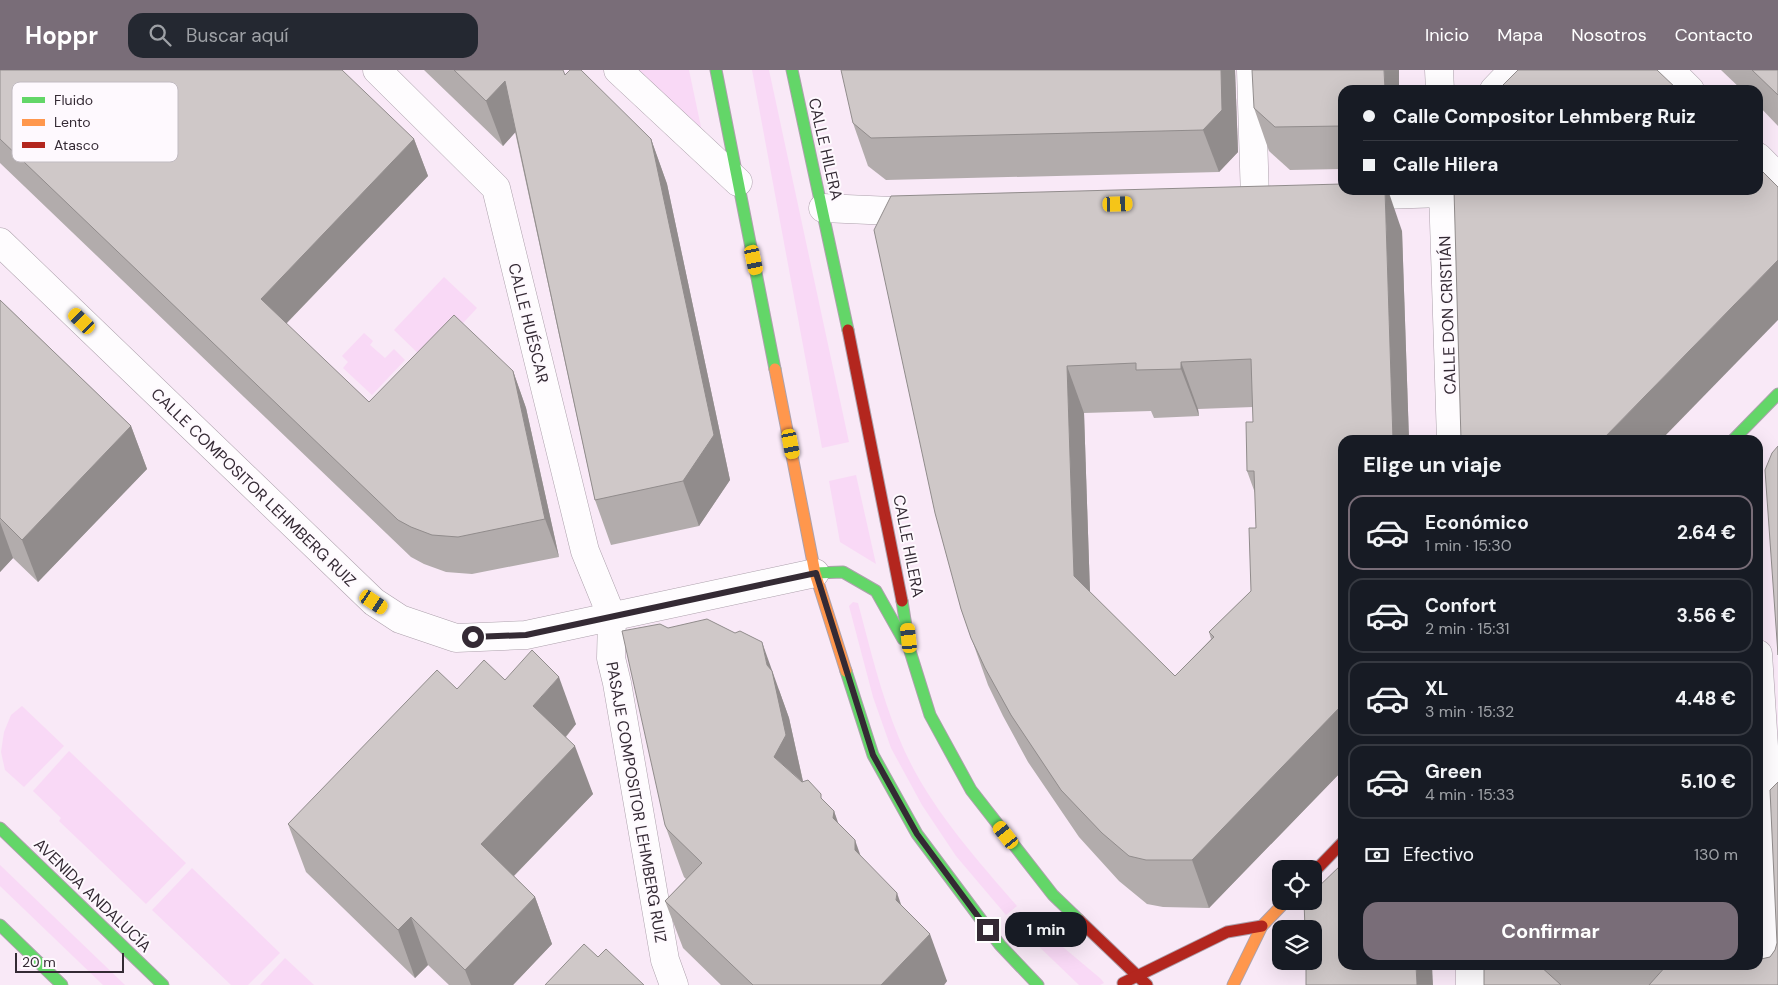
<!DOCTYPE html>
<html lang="es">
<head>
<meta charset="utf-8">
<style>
	:root { --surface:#171b24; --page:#242831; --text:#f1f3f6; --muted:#9ea1a6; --line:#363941; --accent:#796d78 }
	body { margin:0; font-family:"DM Sans",sans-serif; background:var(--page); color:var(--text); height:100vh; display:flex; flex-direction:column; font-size:19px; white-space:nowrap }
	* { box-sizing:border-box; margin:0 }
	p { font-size:16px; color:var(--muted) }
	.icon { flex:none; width:28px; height:28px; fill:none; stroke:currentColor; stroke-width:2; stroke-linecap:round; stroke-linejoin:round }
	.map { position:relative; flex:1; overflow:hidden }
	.sheet { position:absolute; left:1338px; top:365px; width:425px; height:535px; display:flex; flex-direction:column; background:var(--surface); border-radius:15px; box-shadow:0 5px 20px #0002 }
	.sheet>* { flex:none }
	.guide { position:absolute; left:1338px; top:15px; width:425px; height:110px; border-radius:15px; box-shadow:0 5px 20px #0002; display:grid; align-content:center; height:110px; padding:0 25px; background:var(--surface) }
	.controls { position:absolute; left:1272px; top:790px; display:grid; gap:10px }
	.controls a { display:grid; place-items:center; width:50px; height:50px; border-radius:10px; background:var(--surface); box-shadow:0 5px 20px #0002; font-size:25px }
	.scale { position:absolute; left:15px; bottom:12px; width:109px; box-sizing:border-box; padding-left:5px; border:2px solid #342a34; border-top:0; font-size:14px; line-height:18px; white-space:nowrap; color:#342a34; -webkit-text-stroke:4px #fef9fe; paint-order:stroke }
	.end { position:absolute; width:22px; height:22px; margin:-11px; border:6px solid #342a34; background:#fff; box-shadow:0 0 0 2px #fff }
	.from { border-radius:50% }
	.bubble { position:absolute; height:35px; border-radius:15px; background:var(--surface); box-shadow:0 5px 20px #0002; font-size:16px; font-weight:700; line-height:35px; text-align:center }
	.car { position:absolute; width:15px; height:30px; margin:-15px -8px; border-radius:6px; box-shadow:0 0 4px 1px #0007; background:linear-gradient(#f5c518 24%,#345 0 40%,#f5c518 0 76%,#345 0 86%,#f5c518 0) }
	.guide b { display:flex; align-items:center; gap:18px; height:48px; font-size:19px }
	.guide b+b { border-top:1px solid var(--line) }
	.guide i { width:12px; height:12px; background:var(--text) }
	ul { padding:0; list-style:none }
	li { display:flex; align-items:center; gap:15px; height:75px; margin:0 10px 8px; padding:0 15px; border:2px solid var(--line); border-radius:15px }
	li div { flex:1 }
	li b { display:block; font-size:19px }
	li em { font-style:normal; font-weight:700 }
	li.active { border-color:var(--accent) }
	li>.icon { width:45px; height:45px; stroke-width:1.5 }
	h2 { padding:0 25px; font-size:22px; line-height:60px }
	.pay { display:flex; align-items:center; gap:12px; height:55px; padding:0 25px; font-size:19px }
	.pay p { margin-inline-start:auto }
	.action { display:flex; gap:10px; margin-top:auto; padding:10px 25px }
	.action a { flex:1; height:58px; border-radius:15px; background:var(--accent); color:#fff; font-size:20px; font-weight:700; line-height:58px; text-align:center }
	header { display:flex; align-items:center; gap:30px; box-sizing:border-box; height:70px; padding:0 25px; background:var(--accent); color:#fff }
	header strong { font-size:24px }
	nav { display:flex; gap:28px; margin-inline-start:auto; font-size:18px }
	.search { width:350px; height:45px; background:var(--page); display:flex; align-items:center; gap:12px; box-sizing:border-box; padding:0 18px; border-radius:15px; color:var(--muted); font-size:19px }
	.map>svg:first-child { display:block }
	.green { fill:#f9d9f6 }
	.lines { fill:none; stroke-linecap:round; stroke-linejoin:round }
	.street-casing { stroke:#ada1ac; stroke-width:29 }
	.fast-casing { stroke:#ada1ac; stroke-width:13 }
	.slow-casing { stroke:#ada1ac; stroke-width:13 }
	.jam-casing { stroke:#ada1ac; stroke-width:13 }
	.street { stroke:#fefcfe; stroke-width:28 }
	.fast { stroke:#63d668; stroke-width:11 }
	.slow { stroke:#ff974d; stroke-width:11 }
	.jam { stroke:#b3261e; stroke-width:11 }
	.wall { fill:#b2acac; fill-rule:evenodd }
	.shaded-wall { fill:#918c8c }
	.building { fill:#cfc8c8; stroke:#918c8c; fill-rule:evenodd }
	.route { stroke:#342a34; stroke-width:6 }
	.labels { text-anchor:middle; stroke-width:4; stroke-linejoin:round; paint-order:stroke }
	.street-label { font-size:16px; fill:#342a34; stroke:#fef9fe }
	.key { fill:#fef9fe; stroke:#c1bbc1; stroke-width:1 }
	.key-label { font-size:14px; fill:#342a34 }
</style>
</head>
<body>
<header>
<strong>Hoppr</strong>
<div class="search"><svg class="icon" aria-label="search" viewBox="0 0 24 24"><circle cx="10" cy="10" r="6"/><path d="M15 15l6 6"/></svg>Buscar aquí</div>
<nav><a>Inicio</a><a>Mapa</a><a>Nosotros</a><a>Contacto</a></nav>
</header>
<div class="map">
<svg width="1778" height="915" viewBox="0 0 1778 915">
	<rect width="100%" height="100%" fill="#f9e9f7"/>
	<!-- green -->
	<g class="green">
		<path d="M632 0H689L701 57 697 61Z"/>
		<path d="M752 0H769L849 372 822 378Z"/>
		<path d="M444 207 477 238 427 292 394 260Z"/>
		<path d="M364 263 373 271 370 275 385 288 394 279 405 290 372 325 343 298 348 292 342 286Z"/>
		<path d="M856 405 876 494 840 472 829 411Z"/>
		<path d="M853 532 858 533C870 578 881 625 899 668 925 732 972 784 1017 836L1006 845 956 786 922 735 891 678 873 627 849 536Z"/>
		<path d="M22 636 64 676 24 717 5 700 1 682 4 662 11 645Z"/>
		<path d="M69 681 186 793 146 834 59 751 61 748 33 721Z"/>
		<path d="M0 795 125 915H103L0 816Z"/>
		<path d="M192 798 280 883 248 915H231L152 840Z"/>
		<path d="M1039 857 1101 909 1104 913 1100 915H1079L1029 867Z"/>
		<path d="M285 888 314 915H260Z"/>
	</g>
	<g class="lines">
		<!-- street casing -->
		<g class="street-casing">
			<g id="street">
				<path d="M377 0 496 118 585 481 612 547 611 588 617 613 665 890 674 915"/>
				<path d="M618 0 738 112"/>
				<path d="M1251 0 1255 129"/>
				<path d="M1439 0 1440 20"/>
				<path d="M1670 0 1690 20"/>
				<path d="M1494 20 1513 0"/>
				<path d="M1758 87 1778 107"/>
				<path d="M1443 120 1451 370"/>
				<path d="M1352 126 1443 123"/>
				<path d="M823 138 892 141H921"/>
				<path d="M0 172 374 532 400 549 456 568 526 565 815 503"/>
				<path d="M1758 584 1768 738 1776 915"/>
				<path d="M1470 895V915"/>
			</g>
		</g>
		<!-- fast casing -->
		<g class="fast-casing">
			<g id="fast">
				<path d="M716 0 775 299"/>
				<path d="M792 0 848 260"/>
				<path d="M1733 370 1778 324"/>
				<path d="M815 503 843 502 876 521 903 569"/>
				<path d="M902 531 910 581 930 645 971 720 1053 825 1079 850"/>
				<path d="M846 601 873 685 917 764 1000 875 1038 915"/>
				<path d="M0 758 163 915"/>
				<path d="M0 855 62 915"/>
			</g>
		</g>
		<!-- slow casing -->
		<g class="slow-casing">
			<g id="slow">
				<path d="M775 299 815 503 846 601"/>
				<path d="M1233 915 1262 856 1286 831"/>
			</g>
		</g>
		<!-- jam casing -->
		<g class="jam-casing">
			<g id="jam">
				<path d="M848 260 902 531"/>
				<path d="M1314 802 1342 773"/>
				<path d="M1079 850 1147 915"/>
				<path d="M1123 913 1227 862 1262 856"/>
			</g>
		</g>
		<!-- street -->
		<use href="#street" class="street"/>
		<!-- fast -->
		<use href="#fast" class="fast"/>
		<!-- slow -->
		<use href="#slow" class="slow"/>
		<!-- jam -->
		<use href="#jam" class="jam"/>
	</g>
	<!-- wall -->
	<g class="wall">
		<path d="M0 0 414 69 428 106 286 254 369 332 513 301 526 338 559 487 472 504 446 502 424 494 411 487 0 93Z"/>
		<path d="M424 0H563L565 5 651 69 667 114 730 410 699 456 611 475 595 430 515 62 503 76Z"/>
		<path d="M1235 0 1238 82 1219 102 886 110 868 96 853 53Z"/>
		<path d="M1721 0H1778V56L1758 35V20H1742Z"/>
		<path d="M1342 20V99L1290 100 1269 81 1254 38Z"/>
		<path d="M874 160 1402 161 1409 370H1342V701L1209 838 1163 837 1147 834 1119 811 1079 767 1028 692 1003 646 988 615 961 539ZM1253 337V352L1247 401 1255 423 1256 458 1251 521 1209 562 1211 569 1175 606 1090 522 1084 343 1151 341 1154 348 1199 346 1198 339Z"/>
		<path d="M0 230 131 356 147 399 38 512 13 488 0 502Z"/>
		<path d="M668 558 779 620 789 648 803 711 834 741 837 752 860 786 901 836 947 911 944 915H721L683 878 665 831 686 809 684 807 682 802 665 755Z"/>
		<path d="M505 610 576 654 566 667 593 724 514 806 535 827 552 874 513 915H449L428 895 415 908 306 802 288 754 457 619Z"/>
		<path d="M1777 873 1778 915H1484V895H1758L1759 889H1761L1770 887 1775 880Z"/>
	</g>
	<!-- shaded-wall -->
	<g class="shaded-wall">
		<path d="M1221 0H1235L1238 82 1219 102 1203 60Z"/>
		<path d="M1384 0H1399V20H1385Z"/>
		<path d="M505 11 521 56 503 76 486 31Z"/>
		<path d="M414 69 428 106 274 266 261 229Z"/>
		<path d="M651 69 667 114 730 410 699 456 683 411Z"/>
		<path d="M1385 120H1388L1402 161 1409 370H1393Z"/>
		<path d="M1778 190V250L1661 370H1602Z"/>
		<path d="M1181 292 1198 339 1199 346 1181 299Z"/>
		<path d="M1067 296 1084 343 1091 553 1074 506Z"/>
		<path d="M513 301 526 338 559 487 545 449Z"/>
		<path d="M131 356 147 399 38 512 22 470Z"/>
		<path d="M0 452 13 488 0 502Z"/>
		<path d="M762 572 789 648 803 712 774 687 767 595Z"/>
		<path d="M559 607 576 654 551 684 533 636Z"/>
		<path d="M1342 635V701L1209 838 1192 790Z"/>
		<path d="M575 676 593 724 498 822 481 774Z"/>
		<path d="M834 741 851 789 833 748Z"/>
		<path d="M855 770 872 818 855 780Z"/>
		<path d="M897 823 914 871 896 830Z"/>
		<path d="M535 827 552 874 513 915H471L465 900Z"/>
		<path d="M411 847 428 895 415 908 398 860Z"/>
		<path d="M1758 852 1760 915 1758 895Z"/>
		<path d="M930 864 947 911 944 915H881Z"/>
		<path d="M1416 895H1432L1433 915H1417Z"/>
	</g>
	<!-- building -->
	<g class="building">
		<path d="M0 0H342L414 69 261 229 369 332 454 245 513 301 545 449 458 467 432 465 411 457 398 450 0 69Z"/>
		<path d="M454 0H563L565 5 570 0H581L651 69 714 365 683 411 595 430 505 11 486 31Z"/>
		<path d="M841 0H1221L1222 40 1203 60 871 68 853 53Z"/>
		<path d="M1252 0H1384L1385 20H1342V56L1275 57 1254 38Z"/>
		<path d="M1518 0H1657L1678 20H1498Z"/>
		<path d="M1752 0H1778V25Z"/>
		<path d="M1758 97 1778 117V190L1602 370H1461L1454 120H1758Z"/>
		<path d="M1342 114V120H1385L1393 370H1342V635L1192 790H1146L1129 786 1102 763 1061 720 1011 645 985 598 971 568 961 539 935 443 874 160 891 126ZM1251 289 1253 352H1246L1247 401H1254L1256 458H1249L1251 521 1209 562 1214 567 1175 606 1074 506 1067 296 1136 293V300L1181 299V292Z"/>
		<path d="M0 230 131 356 22 470 0 448Z"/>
		<path d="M1778 376V585L1765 400 1772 383Z"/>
		<path d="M707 549 735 563 740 561 762 572 767 595 772 601 786 665 774 687 802 712 808 710 821 724V728L834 741 833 748 855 770V780L897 823 896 830 930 864 881 915H753L665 831 702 793 667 759 665 755 622 561 660 554 668 558Z"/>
		<path d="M532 580 559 607 533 636 575 676 481 774 535 827 465 900 411 847 398 860 288 754 437 600 457 619 484 590 505 610Z"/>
		<path d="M1778 712V915H1649L1667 895H1758V888L1761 889 1770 887 1775 880 1777 873 1770 720Z"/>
		<path d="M1342 794V895H1416L1417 915H1306V891H1314V859H1305L1304 831H1314V821Z"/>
		<path d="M584 874 598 887 606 879 644 915H545Z"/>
		<path d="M1484 895H1539L1561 915H1484Z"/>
	</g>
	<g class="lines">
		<!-- route -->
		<path class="route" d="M473 567 526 565 816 503 873 685 917 764 988 860"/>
	</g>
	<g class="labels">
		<!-- street labels -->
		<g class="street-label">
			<text transform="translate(826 79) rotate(77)" y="6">CALLE HILERA</text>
			<text transform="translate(1447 245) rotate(-92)" y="6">CALLE DON CRISTIÁN</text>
			<text transform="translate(529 253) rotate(76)" y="6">CALLE HUÉSCAR</text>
			<text transform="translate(254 417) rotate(44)" y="6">CALLE COMPOSITOR LEHMBERG RUIZ</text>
			<text transform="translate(909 476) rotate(79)" y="6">CALLE HILERA</text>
			<text transform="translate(637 732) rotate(80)" y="6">PASAJE COMPOSITOR LEHMBERG RUIZ</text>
			<text transform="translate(93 825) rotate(44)" y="6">AVENIDA ANDALUCÍA</text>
		</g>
	</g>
	<!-- legend -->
	<rect x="12" y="12" width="166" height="80" rx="8" class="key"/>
	<rect x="22" y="27" width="23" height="6" fill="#63d668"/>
	<rect x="22" y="49" width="23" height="7" fill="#ff974d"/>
	<rect x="22" y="72" width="23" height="6" fill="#b3261e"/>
	<g class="key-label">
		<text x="54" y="35">Fluido</text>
		<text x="54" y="57">Lento</text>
		<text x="54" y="80">Atasco</text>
	</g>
</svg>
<div class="controls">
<a><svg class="icon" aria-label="locate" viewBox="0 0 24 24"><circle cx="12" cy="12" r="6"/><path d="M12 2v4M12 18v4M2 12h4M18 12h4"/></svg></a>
<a><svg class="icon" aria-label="layers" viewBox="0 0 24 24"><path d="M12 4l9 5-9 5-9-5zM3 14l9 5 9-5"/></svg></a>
</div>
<div class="scale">20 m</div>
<i class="end from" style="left:473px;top:567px"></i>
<i class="end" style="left:988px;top:860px"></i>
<div class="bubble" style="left:1005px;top:842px;width:82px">1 min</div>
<i class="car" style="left:1118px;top:134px;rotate:88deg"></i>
<i class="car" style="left:754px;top:190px;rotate:168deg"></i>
<i class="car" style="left:82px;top:251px;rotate:314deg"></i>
<i class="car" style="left:791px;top:374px;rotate:169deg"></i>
<i class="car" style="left:374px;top:532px;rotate:124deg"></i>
<i class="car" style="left:909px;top:568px;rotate:354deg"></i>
<i class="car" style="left:1006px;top:765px;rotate:322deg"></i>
<div class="guide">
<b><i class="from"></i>Calle Compositor Lehmberg Ruiz</b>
<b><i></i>Calle Hilera</b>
</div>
<section class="sheet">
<h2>Elige un viaje</h2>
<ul>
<li class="active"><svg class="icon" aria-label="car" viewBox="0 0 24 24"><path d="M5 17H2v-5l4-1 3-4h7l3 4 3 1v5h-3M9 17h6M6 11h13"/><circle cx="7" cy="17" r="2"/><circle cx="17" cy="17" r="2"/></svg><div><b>Económico</b><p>1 min · 15:30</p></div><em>2.64 €</em></li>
<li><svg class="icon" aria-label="car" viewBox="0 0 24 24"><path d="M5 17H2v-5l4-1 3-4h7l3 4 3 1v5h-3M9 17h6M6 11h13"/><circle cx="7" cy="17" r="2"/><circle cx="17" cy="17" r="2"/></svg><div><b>Confort</b><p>2 min · 15:31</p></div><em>3.56 €</em></li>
<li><svg class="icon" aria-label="car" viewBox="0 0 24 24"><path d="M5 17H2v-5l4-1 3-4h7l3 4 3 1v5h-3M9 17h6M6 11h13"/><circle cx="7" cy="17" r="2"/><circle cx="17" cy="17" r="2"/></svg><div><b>XL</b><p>3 min · 15:32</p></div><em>4.48 €</em></li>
<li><svg class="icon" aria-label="car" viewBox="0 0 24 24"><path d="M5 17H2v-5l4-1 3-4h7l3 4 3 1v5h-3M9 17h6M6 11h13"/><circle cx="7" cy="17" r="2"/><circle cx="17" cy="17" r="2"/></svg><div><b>Green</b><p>4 min · 15:33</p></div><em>5.10 €</em></li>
</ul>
<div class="pay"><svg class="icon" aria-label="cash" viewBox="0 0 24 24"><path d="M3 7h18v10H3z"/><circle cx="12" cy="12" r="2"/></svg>Efectivo<p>130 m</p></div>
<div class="action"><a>Confirmar</a></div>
</section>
</div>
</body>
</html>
